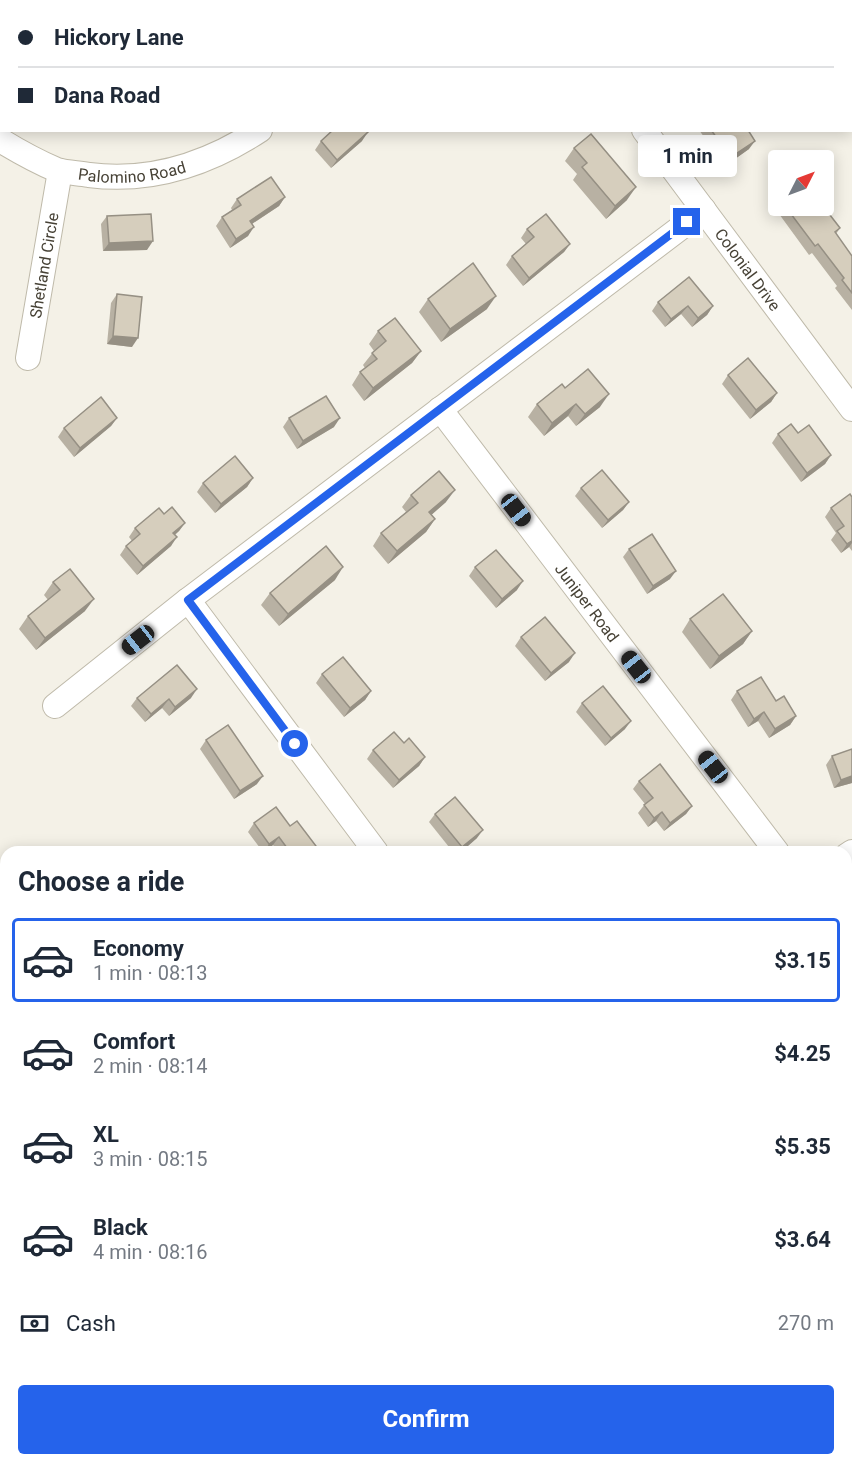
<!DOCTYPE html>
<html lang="en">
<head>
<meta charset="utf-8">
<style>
	:root { --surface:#fff; --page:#f2f2f3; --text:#1f2937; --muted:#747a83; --line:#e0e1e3; --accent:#2563eb }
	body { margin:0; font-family:Roboto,sans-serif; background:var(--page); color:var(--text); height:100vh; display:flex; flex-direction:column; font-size:22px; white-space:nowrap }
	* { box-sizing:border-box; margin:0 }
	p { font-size:20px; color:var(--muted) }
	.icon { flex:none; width:33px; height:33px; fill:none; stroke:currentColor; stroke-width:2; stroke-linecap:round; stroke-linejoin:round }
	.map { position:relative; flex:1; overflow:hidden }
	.side { position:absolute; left:0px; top:846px; width:852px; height:620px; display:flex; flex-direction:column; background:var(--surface); border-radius:18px 18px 0 0; box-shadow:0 3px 15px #0003 }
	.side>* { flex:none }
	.guide { position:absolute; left:0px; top:0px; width:852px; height:132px; box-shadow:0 3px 15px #0003; display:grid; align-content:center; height:132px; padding:0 18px; background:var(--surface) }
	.needle { width:39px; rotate:48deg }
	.tools { position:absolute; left:768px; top:150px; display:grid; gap:12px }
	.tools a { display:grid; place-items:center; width:66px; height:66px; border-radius:6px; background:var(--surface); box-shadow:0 3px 15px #0003; font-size:30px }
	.end { position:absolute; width:27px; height:27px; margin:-14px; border:8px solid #2563eb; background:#fff; box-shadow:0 0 0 3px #fff }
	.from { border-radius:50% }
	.bubble { position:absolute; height:42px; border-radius:6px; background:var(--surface); box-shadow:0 3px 15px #0003; font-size:20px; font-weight:700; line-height:42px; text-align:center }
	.car { position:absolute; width:18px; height:36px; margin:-18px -9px; border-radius:8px; box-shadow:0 0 4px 2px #0007; background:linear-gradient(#222 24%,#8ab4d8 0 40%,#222 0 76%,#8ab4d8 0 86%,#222 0) }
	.guide b { display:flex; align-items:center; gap:21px; height:57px; font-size:22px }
	.guide b+b { border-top:2px solid var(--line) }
	.guide i { width:15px; height:15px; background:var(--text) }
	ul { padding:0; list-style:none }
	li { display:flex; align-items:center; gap:18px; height:84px; margin:0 12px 9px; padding:0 6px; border:3px solid transparent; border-radius:6px }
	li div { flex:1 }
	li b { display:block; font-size:22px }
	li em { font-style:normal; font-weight:700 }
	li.on { border-color:var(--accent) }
	li>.icon { width:54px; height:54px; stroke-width:1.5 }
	h2 { padding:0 18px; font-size:27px; line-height:72px }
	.pay { display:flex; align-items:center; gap:15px; height:66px; padding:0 18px; font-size:22px }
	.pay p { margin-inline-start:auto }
	.cta { display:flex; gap:12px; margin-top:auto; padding:12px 18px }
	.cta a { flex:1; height:69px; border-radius:6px; background:var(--accent); color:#fff; font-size:24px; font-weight:700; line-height:69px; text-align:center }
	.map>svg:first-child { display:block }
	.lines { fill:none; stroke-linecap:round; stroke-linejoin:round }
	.minor-casing { stroke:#bfbaaa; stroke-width:26 }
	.minor { stroke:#fff; stroke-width:24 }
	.wall { fill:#b8b1a3 }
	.shaded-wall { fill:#969084 }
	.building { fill:#d6cebd; stroke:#969084; stroke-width:1.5 }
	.route { stroke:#2563eb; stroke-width:8 }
	.labels { text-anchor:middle; stroke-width:6; stroke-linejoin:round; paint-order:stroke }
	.street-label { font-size:16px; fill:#474236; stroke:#fff }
</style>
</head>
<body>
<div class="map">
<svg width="852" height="1465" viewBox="0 0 852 1465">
	<rect width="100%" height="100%" fill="#f4f1e7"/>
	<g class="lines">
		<!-- minor casing -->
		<g class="minor-casing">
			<g id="minor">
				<path d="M188 0V2"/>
				<path d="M547 0 548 2"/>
				<path d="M409 2 410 0"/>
				<path id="s1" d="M644 130 852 409"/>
				<path id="s2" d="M0 140C18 151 38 162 57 170 67 173 79 173 89 175 151 183 208 164 260 130"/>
				<path id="s3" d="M28 358 60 171"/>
				<path id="s4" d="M440 409 777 852"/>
				<path d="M188 600 376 852"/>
				<path d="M55 706 188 600 704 210"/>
				<path d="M846 856 852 852"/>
				<path d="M846 942 852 949"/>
				<path d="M0 1012 6 1018"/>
				<path d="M0 1096 6 1103"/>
				<path d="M846 1413 852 1418"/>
				<path d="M395 1460 405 1465"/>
				<path d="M430 1460 433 1465"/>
			</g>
		</g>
		<!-- minor -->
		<use href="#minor" class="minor"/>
	</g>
	<!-- wall -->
	<g class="wall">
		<path d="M101 0H137L138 2H101Z"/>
		<path d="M0 15 2 16V59L0 58Z"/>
		<path d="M699 130H748L749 149 725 166Z"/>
		<path d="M321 141H362L331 168 315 150Z"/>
		<path d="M574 148 627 200 606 219 573 180 577 174 565 161Z"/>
		<path d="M285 197 279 206 252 224 248 236 230 248 216 226 222 217 232 210 231 208 237 199Z"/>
		<path d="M778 200V206H823L840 228 836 234 852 256V310L835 288 837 286 812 253 809 255 774 207Z"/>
		<path d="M107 216 147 250 103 251 101 224Z"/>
		<path d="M527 229 570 244 564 252 523 286 506 265 512 256 526 244 521 238Z"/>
		<path d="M117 294 132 347 107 344 111 303Z"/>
		<path d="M428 299 487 309 441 342 419 312Z"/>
		<path d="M658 302 713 306 707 315 692 327 681 314 665 327 652 311Z"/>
		<path d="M378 331 421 351 412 363 364 401 352 385 360 372 365 368 363 365 374 351 369 344Z"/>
		<path d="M728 375 777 393 771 402 750 419 722 384Z"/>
		<path d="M565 388 600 407 576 426 568 416 544 436 528 417 537 404Z"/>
		<path d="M117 418 111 426 74 457 58 437 64 428Z"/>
		<path d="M289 418 334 427 297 449 283 427Z"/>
		<path d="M778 434 831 455 825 464 801 482 772 443Z"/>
		<path d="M253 478 247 487 215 513 197 492 203 483Z"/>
		<path d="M581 488 629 502 623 510 602 528 575 496Z"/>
		<path d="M411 495 446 502 431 515 435 519 426 532 388 564 373 546 381 533 406 512 402 507Z"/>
		<path d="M852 497V551L849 547 841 553 831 540 836 533 825 517 831 508Z"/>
		<path d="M164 514 185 523 179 531 175 535 171 546 137 575 120 555 126 546 132 541 129 537 135 528Z"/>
		<path d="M629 549 670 579 647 594 623 557Z"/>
		<path d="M475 567 517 590 496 608 469 576Z"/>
		<path d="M335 580 279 626 261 605 270 593Z"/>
		<path d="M53 582 85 611 36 650 19 629 28 616 48 600 44 595Z"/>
		<path d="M690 619 752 631 743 644 710 669 682 632Z"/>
		<path d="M521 637 569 662 545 681 515 646Z"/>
		<path d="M322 674 371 691 365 700 344 717 316 683Z"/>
		<path d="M737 691 776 701 796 716 790 725 769 738 758 721 748 727 731 700Z"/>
		<path d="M137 698H191L169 716 162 708 145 722 131 706Z"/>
		<path d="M582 703 625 729 605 746 576 712Z"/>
		<path d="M206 740 257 784 234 799 200 749Z"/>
		<path d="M404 743 425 757 419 766 393 788 367 759 373 750Z"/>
		<path d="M852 749V783L834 788 826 765 832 756Z"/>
		<path d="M639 781 692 806 686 814 664 831 656 821 648 827 638 813 645 804 633 789Z"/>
		<path d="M435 814 477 838 461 852H453L429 822Z"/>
		<path d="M254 823 290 826 316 846 312 852H278L273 845 263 852 248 832Z"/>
		<path d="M852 1036V1071L846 1063V1040Z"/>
		<path d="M0 1161 6 1199 0 1206Z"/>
		<path d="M846 1286 852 1292V1343L846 1337Z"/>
		<path d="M244 1460H264L259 1465H249Z"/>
		<path d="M513 1460H567L573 1465H518Z"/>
		<path d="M790 1460H803L797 1465H795Z"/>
	</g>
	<!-- shaded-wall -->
	<g class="shaded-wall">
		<path d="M368 132 362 141 331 168 337 160Z"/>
		<path d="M755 141 749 149 725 166 731 157Z"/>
		<path d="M636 187 627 200 606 219 615 206Z"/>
		<path d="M285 197 279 206 244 229 250 221Z"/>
		<path d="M254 227 248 236 230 248 236 239Z"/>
		<path d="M153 241 147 250 103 251 109 243Z"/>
		<path d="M570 244 564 252 523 286 529 278Z"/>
		<path d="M496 296 487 309 441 342 450 329Z"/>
		<path d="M688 306 681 314 665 327 671 319Z"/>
		<path d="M713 306 707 315 692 327 698 318Z"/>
		<path d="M113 336 138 338 132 347 107 344Z"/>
		<path d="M421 351 412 363 364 401 373 388Z"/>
		<path d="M777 393 771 402 750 419 756 410Z"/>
		<path d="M609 394 600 407 576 426 585 414Z"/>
		<path d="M576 404 568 416 544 436 552 423Z"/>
		<path d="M117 418 111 426 74 457 80 448Z"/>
		<path d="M340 418 334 427 297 449 303 441Z"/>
		<path d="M831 455 825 464 801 482 807 473Z"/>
		<path d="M253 478 247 487 215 513 221 504Z"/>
		<path d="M455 490 446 502 420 525 429 512Z"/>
		<path d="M629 502 623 510 602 528 608 520Z"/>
		<path d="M435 519 426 532 388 564 397 551Z"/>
		<path d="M185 523 179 531 167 541 173 533Z"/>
		<path d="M177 537 171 546 137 575 143 566Z"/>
		<path d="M852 541V543L849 547 841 553 847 544Z"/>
		<path d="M343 567 335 580 279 626 288 614Z"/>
		<path d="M676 571 670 579 647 594 653 586Z"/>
		<path d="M523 581 517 590 496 608 502 599Z"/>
		<path d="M94 599 85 611 36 650 45 638Z"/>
		<path d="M752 631 743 644 710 669 719 656Z"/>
		<path d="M575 653 569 662 545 681 551 673Z"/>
		<path d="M197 689 191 698 169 716 175 707Z"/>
		<path d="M371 691 365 700 344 717 350 708Z"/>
		<path d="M169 699 162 708 145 722 151 714Z"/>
		<path d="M764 712 758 721 748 727 754 719Z"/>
		<path d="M796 716 790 725 769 738 775 729Z"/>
		<path d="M631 721 625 729 605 746 611 738Z"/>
		<path d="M425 757 419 766 393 788 399 780Z"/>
		<path d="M263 776 257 784 234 799 240 791Z"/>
		<path d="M852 776V783L834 788 841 780Z"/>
		<path d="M692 806 686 814 664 831 670 823Z"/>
		<path d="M662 812 656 821 648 827 654 818Z"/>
		<path d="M483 830 477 838 461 852H459L462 847Z"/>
		<path d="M279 837 273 845 264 852 269 844Z"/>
	</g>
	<!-- building -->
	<g class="building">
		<path d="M110 0H137L138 2H111Z"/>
		<path d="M278 0H300L301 2H276Z"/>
		<path d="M0 15 2 16V43L0 45Z"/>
		<path d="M333 130H367L368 132 337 160 321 141Z"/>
		<path d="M711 130H748L755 141 731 157Z"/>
		<path d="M591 134 636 187 615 206 582 167 587 163 574 148Z"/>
		<path d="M271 177 285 197 250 221 254 227 236 239 222 217 241 205 237 199Z"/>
		<path d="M785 206H823L840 228 835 232 852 256V293L842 280 844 278 818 244 815 246Z"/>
		<path d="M151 214 153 241 109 243 107 216Z"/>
		<path d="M546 214 570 244 529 278 512 256 534 237 527 229Z"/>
		<path d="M473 263 496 296 450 329 428 299Z"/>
		<path d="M689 277 713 306 698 318 688 306 671 319 658 302Z"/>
		<path d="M117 294 142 297 138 338 113 336Z"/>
		<path d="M395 318 421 351 373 388 360 372 377 359 372 353 386 341 378 331Z"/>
		<path d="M748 358 777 393 756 410 728 375Z"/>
		<path d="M588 369 609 394 585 414 576 404 552 423 537 404 562 384 565 388Z"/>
		<path d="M326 396 340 418 303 441 289 418Z"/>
		<path d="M101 397 117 418 80 448 64 428Z"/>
		<path d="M791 424 798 433 809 425 831 455 807 473 778 434Z"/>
		<path d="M235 456 253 478 221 504 203 483Z"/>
		<path d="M602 470 629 502 608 520 581 488Z"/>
		<path d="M439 471 455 490 429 512 435 519 397 551 381 533 418 503 411 495Z"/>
		<path d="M850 494 852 497V541L847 544 837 531 844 526 831 508Z"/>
		<path d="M172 507 185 523 173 533 177 537 143 566 126 546 140 534 135 528 159 508 164 514Z"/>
		<path d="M652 534 676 571 653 586 629 549Z"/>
		<path d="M326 546 343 567 288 614 270 593Z"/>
		<path d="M496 550 523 581 502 599 475 567Z"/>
		<path d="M70 569 94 599 45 638 28 616 60 590 53 582Z"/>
		<path d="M723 594 752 631 719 656 690 619Z"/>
		<path d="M545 617 575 653 551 673 521 637Z"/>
		<path d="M343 657 371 691 350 708 322 674Z"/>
		<path d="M177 665 197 689 175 707 169 699 151 714 137 698Z"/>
		<path d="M761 677 776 701 784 696 796 716 775 729 764 712 754 719 737 691Z"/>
		<path d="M603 686 631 721 611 738 582 703Z"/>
		<path d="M228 725 263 776 240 791 206 740Z"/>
		<path d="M394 732 404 743 409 738 425 757 399 780 373 750Z"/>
		<path d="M852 749V776L841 780 832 756Z"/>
		<path d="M660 764 692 806 670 823 662 812 654 818 644 805 653 798 639 781Z"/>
		<path d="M455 797 483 830 462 847 435 814Z"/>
		<path d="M276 807 290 826 297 821 316 846 307 852H290L279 837 269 844 254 823Z"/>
		<path d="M0 902 6 906V923L0 931Z"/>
		<path d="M852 1036V1055L846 1047V1040Z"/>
		<path d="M0 1162 6 1166V1198L5 1200 0 1196Z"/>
		<path d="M846 1286 852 1292V1328L846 1322Z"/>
		<path d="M850 1454 852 1456V1465H840Z"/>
		<path d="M527 1460H567L573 1465H532Z"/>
	</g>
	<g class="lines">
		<!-- route -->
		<path class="route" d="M295 744 188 600 687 222"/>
	</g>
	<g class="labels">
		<!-- street labels -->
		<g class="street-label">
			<text dy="6" stroke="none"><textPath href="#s2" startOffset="140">Palomino Road</textPath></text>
			<text dy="6" stroke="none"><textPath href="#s3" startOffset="94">Shetland Circle</textPath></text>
			<text dy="6" stroke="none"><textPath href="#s1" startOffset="174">Colonial Drive</textPath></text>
			<text dy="6" stroke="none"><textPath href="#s4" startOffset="243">Juniper Road</textPath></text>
		</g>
	</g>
</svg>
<div class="tools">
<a><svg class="needle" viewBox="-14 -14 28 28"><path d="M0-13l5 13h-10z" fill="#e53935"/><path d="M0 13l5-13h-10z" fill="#747a83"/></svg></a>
</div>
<i class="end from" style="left:295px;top:744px"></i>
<i class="end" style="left:687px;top:222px"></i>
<div class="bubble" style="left:638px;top:135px;width:99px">1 min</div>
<i class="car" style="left:516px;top:510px;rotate:142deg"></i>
<i class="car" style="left:138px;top:640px;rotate:232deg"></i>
<i class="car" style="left:636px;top:667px;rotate:322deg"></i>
<i class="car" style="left:713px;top:767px;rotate:322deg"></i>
<div class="guide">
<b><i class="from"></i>Hickory Lane</b>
<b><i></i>Dana Road</b>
</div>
<section class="side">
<h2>Choose a ride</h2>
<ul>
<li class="on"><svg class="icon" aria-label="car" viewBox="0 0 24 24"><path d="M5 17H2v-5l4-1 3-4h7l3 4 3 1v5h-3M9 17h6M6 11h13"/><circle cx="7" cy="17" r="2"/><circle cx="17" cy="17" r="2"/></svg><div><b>Economy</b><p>1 min · 08:13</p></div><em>$3.15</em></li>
<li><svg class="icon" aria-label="car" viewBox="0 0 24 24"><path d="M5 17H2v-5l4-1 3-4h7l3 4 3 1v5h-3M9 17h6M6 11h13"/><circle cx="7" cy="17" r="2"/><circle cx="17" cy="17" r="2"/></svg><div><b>Comfort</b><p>2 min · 08:14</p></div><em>$4.25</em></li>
<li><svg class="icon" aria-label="car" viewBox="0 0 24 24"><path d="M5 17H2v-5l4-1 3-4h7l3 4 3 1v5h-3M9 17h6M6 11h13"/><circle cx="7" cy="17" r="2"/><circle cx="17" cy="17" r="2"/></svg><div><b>XL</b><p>3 min · 08:15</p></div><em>$5.35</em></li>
<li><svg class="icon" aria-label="car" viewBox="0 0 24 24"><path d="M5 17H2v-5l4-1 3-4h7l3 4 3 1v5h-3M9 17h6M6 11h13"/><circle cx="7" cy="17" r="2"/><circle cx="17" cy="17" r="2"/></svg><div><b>Black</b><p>4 min · 08:16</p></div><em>$3.64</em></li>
</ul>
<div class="pay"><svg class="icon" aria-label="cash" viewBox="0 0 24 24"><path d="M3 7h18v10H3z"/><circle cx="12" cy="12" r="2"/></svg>Cash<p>270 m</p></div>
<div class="cta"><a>Confirm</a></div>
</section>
</div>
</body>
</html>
